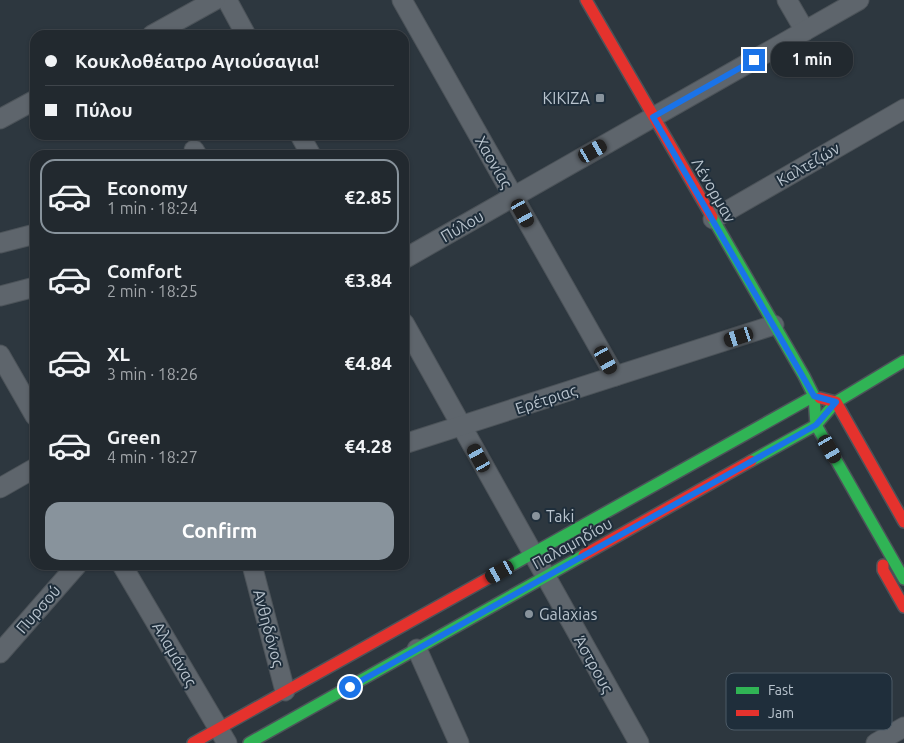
<!DOCTYPE html>
<html lang="en">
<head>
<meta charset="utf-8">
<style>
	:root { --surface:#22292f; --page:#2e353b; --text:#f1f3f6; --muted:#a2a6aa; --line:#3f454b; --accent:#88939c }
	body { margin:0; font-family:Ubuntu,sans-serif; background:var(--page); color:var(--text); height:100vh; display:flex; flex-direction:column; font-size:19px; white-space:nowrap }
	* { box-sizing:border-box; margin:0 }
	p { font-size:16px; color:var(--muted) }
	.icon { flex:none; width:28px; height:28px; fill:none; stroke:currentColor; stroke-width:2; stroke-linecap:round; stroke-linejoin:round }
	.map { position:relative; flex:1; overflow:hidden }
	.panel { position:absolute; left:30px; top:150px; width:379px; height:420px; display:flex; flex-direction:column; background:var(--surface); border-radius:15px; box-shadow:0 1px 4px #0004,0 0 0 1px var(--line) }
	.panel>* { flex:none }
	.banner { position:absolute; left:30px; top:30px; width:379px; height:110px; border-radius:15px; box-shadow:0 1px 4px #0004,0 0 0 1px var(--line); display:grid; align-content:center; height:110px; padding:0 15px; background:var(--surface) }
	.end { position:absolute; width:22px; height:22px; margin:-11px; border:6px solid #1a73e8; background:#fff; box-shadow:0 0 0 2px #fff }
	.from { border-radius:50% }
	.bubble { position:absolute; height:35px; border-radius:15px; background:var(--surface); box-shadow:0 1px 4px #0004,0 0 0 1px var(--line); font-size:16px; font-weight:700; line-height:35px; text-align:center }
	.car { position:absolute; width:15px; height:30px; margin:-15px -8px; border-radius:6px; box-shadow:0 0 4px 1px #0007; background:linear-gradient(#222 24%,#8ab4d8 0 40%,#222 0 76%,#8ab4d8 0 86%,#222 0) }
	.banner b { display:flex; align-items:center; gap:18px; height:48px; font-size:19px }
	.banner b+b { border-top:1px solid var(--line) }
	.banner i { width:12px; height:12px; background:var(--text) }
	ul { padding:9px 0 0; list-style:none }
	li { display:flex; align-items:center; gap:15px; height:75px; margin:0 10px 8px; padding:0 5px; border:2px solid transparent; border-radius:15px }
	li div { flex:1 }
	li b { display:block; font-size:19px }
	li em { font-style:normal; font-weight:700 }
	li.active { border-color:var(--accent) }
	li>.icon { width:45px; height:45px; stroke-width:1.5 }
	.primary-button { display:flex; gap:10px; margin-top:auto; padding:10px 15px }
	.primary-button a { flex:1; height:58px; border-radius:15px; background:var(--accent); color:#fff; font-size:20px; font-weight:700; line-height:58px; text-align:center }
	.map>svg:first-child { display:block }
	.lines { fill:none; stroke-linecap:round; stroke-linejoin:round }
	.street-casing { stroke:#4c5359; stroke-width:21 }
	.fast-casing { stroke:#4c5359; stroke-width:14 }
	.jam-casing { stroke:#4c5359; stroke-width:14 }
	.street { stroke:#5e656c; stroke-width:19 }
	.fast { stroke:#30b455; stroke-width:11 }
	.jam { stroke:#e5322d; stroke-width:11 }
	.route { stroke:#1a73e8; stroke-width:6 }
	.poi-dot { fill:#88939c; stroke:#1f2e3b; stroke-width:2 }
	.labels { text-anchor:middle; stroke-width:4; stroke-linejoin:round; paint-order:stroke }
	.poi-label { font-size:16px; fill:#b9c4ce; stroke:#1f2e3b; text-anchor:start }
	.street-label { font-size:16px; fill:#b9c4ce; stroke:#1f2e3b }
	.key { fill:#1f2e3b; stroke:#4d5b67; stroke-width:1 }
	.key-label { font-size:14px; fill:#b9c4ce }
</style>
</head>
<body>
<div class="map">
<svg width="904" height="743" viewBox="0 0 904 743">
	<rect width="100%" height="100%" fill="#2d373f"/>
	<g class="lines">
		<!-- street casing -->
		<g class="street-casing">
			<g id="street">
				<path d="M227 0 246 35"/>
				<path d="M402 0 615 376"/>
				<path d="M787 0 805 31"/>
				<path d="M152 35 215 0"/>
				<path d="M0 119 35 100"/>
				<path d="M300 135 311 155"/>
				<path d="M194 150 197 155"/>
				<path d="M713 219 904 109"/>
				<path d="M0 243 35 234"/>
				<path d="M404 259 859 0"/>
				<path d="M0 296 35 287"/>
				<path d="M404 323 639 743"/>
				<path d="M0 355 35 416"/>
				<path d="M404 444 774 325"/>
				<path d="M0 488 35 468"/>
				<path d="M122 565 227 743"/>
				<path d="M252 565 285 691"/>
				<path d="M417 649 459 743"/>
				<path d="M0 653 77 565"/>
				<path d="M876 743 904 727"/>
			</g>
		</g>
		<!-- fast casing -->
		<g class="fast-casing">
			<g id="fast">
				<path d="M712 217 804 376 814 396 816 425 904 579"/>
				<path d="M751 461 816 425 836 402 904 361"/>
				<path d="M494 575 814 396"/>
				<path d="M249 743 584 555"/>
			</g>
		</g>
		<!-- jam casing -->
		<g class="jam-casing">
			<g id="jam">
				<path d="M586 0 712 217"/>
				<path d="M820 398 836 402 904 522"/>
				<path d="M584 555 751 461"/>
				<path d="M883 565V570L904 607"/>
				<path d="M193 743 494 575"/>
			</g>
		</g>
		<!-- street -->
		<use href="#street" class="street"/>
		<!-- fast -->
		<use href="#fast" class="fast"/>
		<!-- jam -->
		<use href="#jam" class="jam"/>
	</g>
	<g class="lines">
		<!-- route -->
		<path class="route" d="M350 687 816 425 836 402 814 396 653 117 754 60"/>
	</g>
	<!-- markers -->
	<g class="poi-dot">
		<rect x="595" y="93" width="10" height="10" rx="2.5"/>
		<circle cx="536" cy="516" r="5"/>
		<circle cx="529" cy="614" r="5"/>
	</g>
	<g class="labels">
		<!-- poi labels -->
		<g class="poi-label">
			<text x="590" y="104" text-anchor="end">ΚΙΚΙΖΑ</text>
			<text x="546" y="522">Taki</text>
			<text x="539" y="620">Galaxias</text>
		</g>
		<!-- street labels -->
		<g class="street-label">
			<text transform="translate(494 162) rotate(60)" y="6">Χαονίας</text>
			<text transform="translate(808 164) rotate(-30)" y="6">Καλτεζών</text>
			<text transform="translate(714 190) rotate(60)" y="6">Λένορμαν</text>
			<text transform="translate(462 226) rotate(-30)" y="6">Πύλου</text>
			<text transform="translate(546 399) rotate(-18)" y="6">Ερέτριας</text>
			<text transform="translate(572 543) rotate(-29)" y="6">Παλαμηδίου</text>
			<text transform="translate(38 609) rotate(-49)" y="6">Πυρσού</text>
			<text transform="translate(269 628) rotate(75)" y="6">Ανθηδόνος</text>
			<text transform="translate(175 654) rotate(60)" y="6">Αλαμάνας</text>
			<text transform="translate(594 664) rotate(61)" y="6">Άστρους</text>
		</g>
	</g>
	<!-- legend -->
	<rect x="726" y="673" width="166" height="57" rx="8" class="key"/>
	<rect x="736" y="687" width="23" height="7" fill="#30b455"/>
	<rect x="736" y="710" width="23" height="6" fill="#e5322d"/>
	<g class="key-label">
		<text x="768" y="695">Fast</text>
		<text x="768" y="718">Jam</text>
	</g>
</svg>
<i class="end from" style="left:350px;top:687px"></i>
<i class="end" style="left:754px;top:60px"></i>
<div class="bubble" style="left:771px;top:42px;width:82px">1 min</div>
<i class="car" style="left:593px;top:151px;rotate:60deg"></i>
<i class="car" style="left:523px;top:213px;rotate:151deg"></i>
<i class="car" style="left:739px;top:337px;rotate:252deg"></i>
<i class="car" style="left:606px;top:360px;rotate:151deg"></i>
<i class="car" style="left:830px;top:449px;rotate:150deg"></i>
<i class="car" style="left:479px;top:458px;rotate:331deg"></i>
<i class="car" style="left:500px;top:572px;rotate:241deg"></i>
<div class="banner">
<b><i class="from"></i>Κουκλοθέατρο Αγιούσαγια!</b>
<b><i></i>Πύλου</b>
</div>
<section class="panel">
<ul>
<li class="active"><svg class="icon" aria-label="car" viewBox="0 0 24 24"><path d="M5 17H2v-5l4-1 3-4h7l3 4 3 1v5h-3M9 17h6M6 11h13"/><circle cx="7" cy="17" r="2"/><circle cx="17" cy="17" r="2"/></svg><div><b>Economy</b><p>1 min · 18:24</p></div><em>€2.85</em></li>
<li><svg class="icon" aria-label="car" viewBox="0 0 24 24"><path d="M5 17H2v-5l4-1 3-4h7l3 4 3 1v5h-3M9 17h6M6 11h13"/><circle cx="7" cy="17" r="2"/><circle cx="17" cy="17" r="2"/></svg><div><b>Comfort</b><p>2 min · 18:25</p></div><em>€3.84</em></li>
<li><svg class="icon" aria-label="car" viewBox="0 0 24 24"><path d="M5 17H2v-5l4-1 3-4h7l3 4 3 1v5h-3M9 17h6M6 11h13"/><circle cx="7" cy="17" r="2"/><circle cx="17" cy="17" r="2"/></svg><div><b>XL</b><p>3 min · 18:26</p></div><em>€4.84</em></li>
<li><svg class="icon" aria-label="car" viewBox="0 0 24 24"><path d="M5 17H2v-5l4-1 3-4h7l3 4 3 1v5h-3M9 17h6M6 11h13"/><circle cx="7" cy="17" r="2"/><circle cx="17" cy="17" r="2"/></svg><div><b>Green</b><p>4 min · 18:27</p></div><em>€4.28</em></li>
</ul>
<div class="primary-button"><a>Confirm</a></div>
</section>
</div>
</body>
</html>
